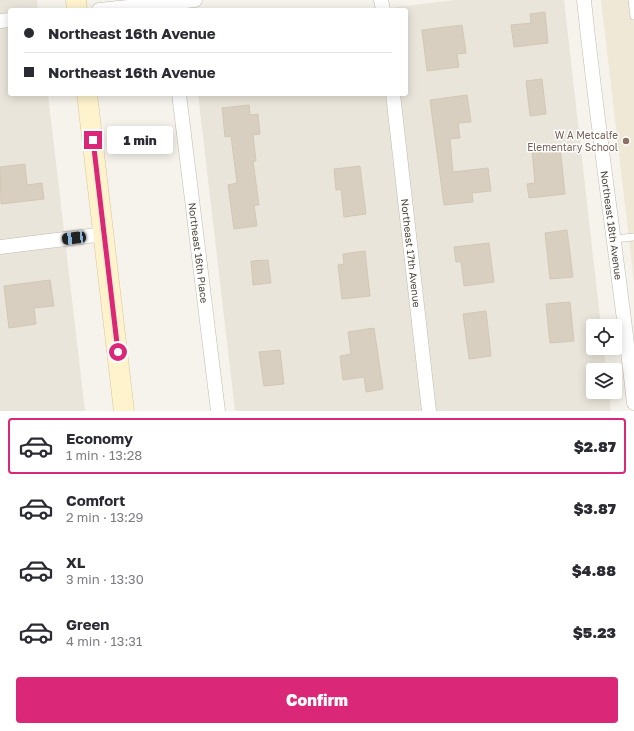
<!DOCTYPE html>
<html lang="en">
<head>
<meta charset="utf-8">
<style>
	:root { --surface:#fff; --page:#f2f2f3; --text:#2b2b33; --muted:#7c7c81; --line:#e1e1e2; --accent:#db2777 }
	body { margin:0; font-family:"Golos Text",sans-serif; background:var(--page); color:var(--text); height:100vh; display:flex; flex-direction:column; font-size:15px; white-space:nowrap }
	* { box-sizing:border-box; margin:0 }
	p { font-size:13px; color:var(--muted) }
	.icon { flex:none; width:22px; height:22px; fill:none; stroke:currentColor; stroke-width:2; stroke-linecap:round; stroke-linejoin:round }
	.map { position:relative; height:411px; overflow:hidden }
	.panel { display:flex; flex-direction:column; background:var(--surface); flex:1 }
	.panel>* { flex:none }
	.guide { position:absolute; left:8px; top:8px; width:400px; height:88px; border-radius:4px; box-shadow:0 2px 10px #0003; display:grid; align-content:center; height:88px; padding:0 16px; background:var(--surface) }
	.buttons { position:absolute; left:586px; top:319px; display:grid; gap:8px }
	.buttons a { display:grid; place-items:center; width:36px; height:36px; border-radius:4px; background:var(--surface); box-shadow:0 2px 10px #0003; font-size:20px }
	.end { position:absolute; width:18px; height:18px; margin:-9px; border:5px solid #db2777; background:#fff; box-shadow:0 0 0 2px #fff }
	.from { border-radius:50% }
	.bubble { position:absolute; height:28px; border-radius:4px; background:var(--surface); box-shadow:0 2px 10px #0003; font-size:13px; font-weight:800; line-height:28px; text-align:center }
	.car { position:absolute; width:12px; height:24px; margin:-12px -6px; border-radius:5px; box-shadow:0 0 3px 1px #0007; background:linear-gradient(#222 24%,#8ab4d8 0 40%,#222 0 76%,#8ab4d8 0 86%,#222 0) }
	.guide b { display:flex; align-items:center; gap:14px; height:38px; font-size:15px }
	.guide b+b { border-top:1px solid var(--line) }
	.guide i { width:10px; height:10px; background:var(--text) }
	ul { padding:7px 0 0; list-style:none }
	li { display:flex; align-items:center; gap:12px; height:56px; margin:0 8px 6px; padding:0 8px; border:2px solid transparent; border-radius:4px }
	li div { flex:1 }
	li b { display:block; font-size:15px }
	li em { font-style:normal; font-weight:800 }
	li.active { border-color:var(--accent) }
	li>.icon { width:36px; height:36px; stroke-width:1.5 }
	.action { display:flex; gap:8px; margin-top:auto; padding:8px 16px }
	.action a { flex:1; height:46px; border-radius:4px; background:var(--accent); color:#fff; font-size:16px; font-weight:800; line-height:46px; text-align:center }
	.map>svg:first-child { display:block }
	.residential { fill:#eae5da }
	.education { fill:#efe8d6 }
	.building { fill:#d8cfc1; stroke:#d3c7b4 }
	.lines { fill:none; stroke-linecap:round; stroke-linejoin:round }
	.lane-casing { stroke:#c2bbae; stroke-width:8 }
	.street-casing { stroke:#c2bbae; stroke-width:15 }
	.secondary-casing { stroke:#d6c79b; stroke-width:21 }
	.lane { stroke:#fff; stroke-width:7 }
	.street { stroke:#fff; stroke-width:14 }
	.secondary { stroke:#fff3cd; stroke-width:20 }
	.route { stroke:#db2777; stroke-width:5 }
	.education-dot { fill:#8d6e63; stroke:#fff; stroke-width:1.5 }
	.labels { text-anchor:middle; stroke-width:3; stroke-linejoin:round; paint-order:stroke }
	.education-label { font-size:10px; fill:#785e54; stroke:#fff; text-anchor:end }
	.street-label { font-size:10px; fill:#4b4439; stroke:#fff }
</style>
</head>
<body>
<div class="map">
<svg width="634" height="411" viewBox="0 0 634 411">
	<rect width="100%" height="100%" fill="#f6f3ec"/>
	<!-- residential -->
	<g class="residential">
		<path d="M0 0H37L38 10H10V94H48L85 411H0Z"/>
		<path d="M455 0H564L601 326H593V348H604L606 370H593V392H609L611 411H235L198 94H406V10H373Z"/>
	</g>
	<!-- education -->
	<path class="education" d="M601 0H634V282Z"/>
	<!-- building -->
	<g class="building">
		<path d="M545 12 548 43 514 47 511 25 531 23 530 14Z"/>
		<path d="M462 25 466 53 457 54 459 67 427 71 422 30Z"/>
		<path d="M542 79 546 114 530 116 526 81Z"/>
		<path d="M467 95 471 122 458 123 460 138 450 139 453 172 488 168 491 191 472 193 473 202 444 205 430 100Z"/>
		<path d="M249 105 250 115 258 114 260 134 253 135 256 161H253L259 205H254L257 226 234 229 228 185 237 183 231 136 225 137 222 108Z"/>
		<path d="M560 147 565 194 529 198 527 184 535 183 532 150Z"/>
		<path d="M25 164 27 185 42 183 44 199 1 204 0 167Z"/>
		<path d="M360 166 366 214 344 217 341 189 336 190 334 169Z"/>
		<path d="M567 230 573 277 550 279 545 233Z"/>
		<path d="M489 243 494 282 464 286 461 262H456L454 247Z"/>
		<path d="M365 251 370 296 342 299 338 265 344 264 343 254Z"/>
		<path d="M268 260 271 283 253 285 251 261Z"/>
		<path d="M50 280 54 306 34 308 36 324 9 328 4 286Z"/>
		<path d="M570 302 574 341 550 343 546 304Z"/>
		<path d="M486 311 491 356 469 359 463 314Z"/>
		<path d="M374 328 383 389 366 392 364 377 343 380 340 356 351 354 348 332Z"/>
		<path d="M280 350 284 384 264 386 259 352Z"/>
	</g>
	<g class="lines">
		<!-- lane casing -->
		<g class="lane-casing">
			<g id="lane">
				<path d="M632 0 634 16"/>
				<path d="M614 239 634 237"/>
			</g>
		</g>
		<!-- street casing -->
		<g class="street-casing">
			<g id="street">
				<path d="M381 0 383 10"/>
				<path id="s1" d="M584 0C598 135 619 268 634 403"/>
				<path d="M99 10 195 0"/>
				<path d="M0 21 10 20"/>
				<path id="s2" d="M179 94 218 411"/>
				<path id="s3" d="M393 94 429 411"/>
				<path d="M0 247 105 234"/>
			</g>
		</g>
		<!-- secondary casing -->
		<g class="secondary-casing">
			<g id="secondary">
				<path d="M76 0 77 10"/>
				<path d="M87 94 124 411"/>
			</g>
		</g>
		<!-- lane -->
		<use href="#lane" class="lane"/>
		<!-- street -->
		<use href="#street" class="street"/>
		<!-- secondary -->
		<use href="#secondary" class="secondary"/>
	</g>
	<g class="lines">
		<!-- route -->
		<path class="route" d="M93 140 118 352"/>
	</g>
	<!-- markers -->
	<circle class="education-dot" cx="626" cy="141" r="4"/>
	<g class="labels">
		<!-- education labels -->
		<g class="education-label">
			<text x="618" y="139">W A Metcalfe<tspan x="618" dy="12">Elementary School</tspan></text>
		</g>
		<!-- street labels -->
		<g class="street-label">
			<text dy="4" stroke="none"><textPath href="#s1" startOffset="227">Northeast 18th Avenue</textPath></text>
			<text dy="4" stroke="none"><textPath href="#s2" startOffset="160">Northeast 16th Place</textPath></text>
			<text dy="4" stroke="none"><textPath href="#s3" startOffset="160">Northeast 17th Avenue</textPath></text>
		</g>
	</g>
</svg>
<div class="buttons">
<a><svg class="icon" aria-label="locate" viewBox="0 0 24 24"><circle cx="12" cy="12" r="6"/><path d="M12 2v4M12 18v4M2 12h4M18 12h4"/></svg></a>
<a><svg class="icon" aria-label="layers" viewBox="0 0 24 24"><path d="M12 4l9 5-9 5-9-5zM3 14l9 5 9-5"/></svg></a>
</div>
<i class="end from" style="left:118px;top:352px"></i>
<i class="end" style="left:93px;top:140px"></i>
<div class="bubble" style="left:107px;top:126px;width:66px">1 min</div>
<i class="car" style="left:74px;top:238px;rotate:263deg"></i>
<div class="guide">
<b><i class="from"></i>Northeast 16th Avenue</b>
<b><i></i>Northeast 16th Avenue</b>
</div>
</div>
<section class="panel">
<ul>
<li class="active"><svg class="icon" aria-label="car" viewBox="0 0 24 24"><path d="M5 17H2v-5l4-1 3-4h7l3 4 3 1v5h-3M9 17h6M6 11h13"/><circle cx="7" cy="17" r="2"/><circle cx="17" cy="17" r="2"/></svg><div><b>Economy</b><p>1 min · 13:28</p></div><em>$2.87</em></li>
<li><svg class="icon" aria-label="car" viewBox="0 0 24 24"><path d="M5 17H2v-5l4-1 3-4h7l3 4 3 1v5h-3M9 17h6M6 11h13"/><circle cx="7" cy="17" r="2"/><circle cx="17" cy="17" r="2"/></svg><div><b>Comfort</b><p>2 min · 13:29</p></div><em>$3.87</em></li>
<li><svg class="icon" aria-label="car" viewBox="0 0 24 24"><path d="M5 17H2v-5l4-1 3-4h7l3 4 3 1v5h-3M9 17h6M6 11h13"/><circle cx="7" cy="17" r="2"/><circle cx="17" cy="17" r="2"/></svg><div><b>XL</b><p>3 min · 13:30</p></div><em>$4.88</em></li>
<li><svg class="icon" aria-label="car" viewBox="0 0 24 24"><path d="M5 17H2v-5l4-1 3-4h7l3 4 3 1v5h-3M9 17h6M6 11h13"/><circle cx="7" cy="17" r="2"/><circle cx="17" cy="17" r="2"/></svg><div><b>Green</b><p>4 min · 13:31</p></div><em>$5.23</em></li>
</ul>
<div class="action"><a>Confirm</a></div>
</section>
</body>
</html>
